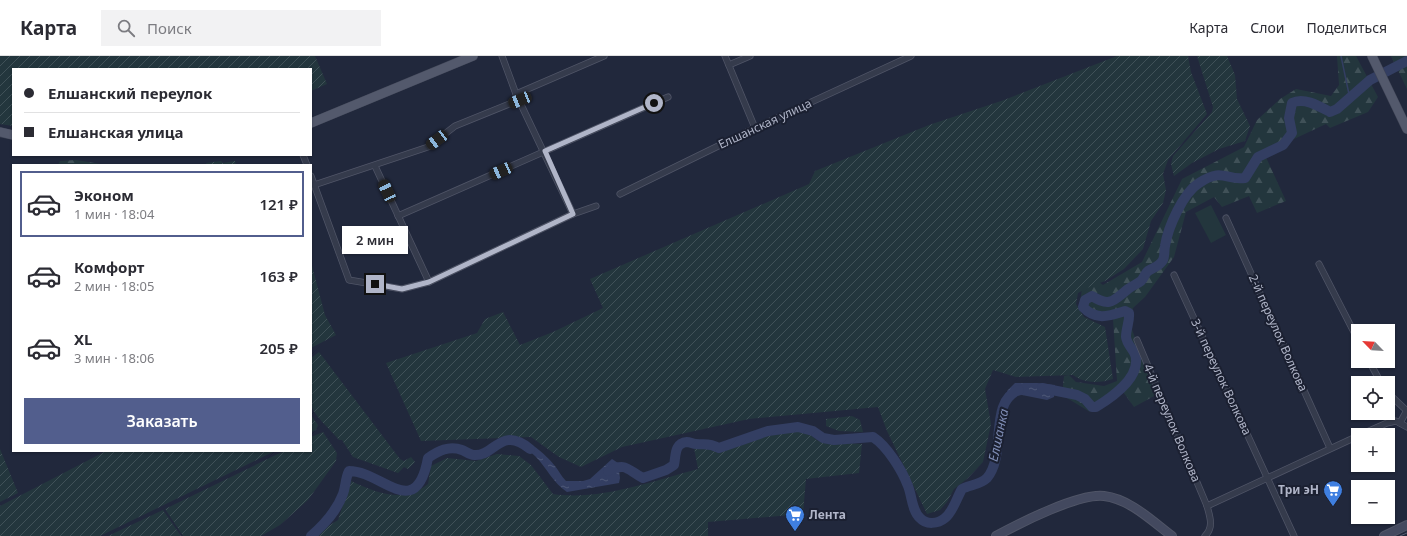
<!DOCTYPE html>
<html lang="ru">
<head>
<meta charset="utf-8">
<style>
	:root { --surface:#fff; --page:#f2f2f3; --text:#2b2b33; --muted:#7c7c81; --line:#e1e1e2; --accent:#525e8d }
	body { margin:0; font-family:"Noto Sans",sans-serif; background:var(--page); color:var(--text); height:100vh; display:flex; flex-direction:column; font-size:15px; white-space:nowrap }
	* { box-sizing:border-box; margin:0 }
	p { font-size:13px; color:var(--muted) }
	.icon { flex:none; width:22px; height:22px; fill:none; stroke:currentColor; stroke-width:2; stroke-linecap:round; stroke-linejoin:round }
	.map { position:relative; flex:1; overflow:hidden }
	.side { position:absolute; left:12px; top:108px; width:300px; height:288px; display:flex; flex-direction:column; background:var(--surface); border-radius:0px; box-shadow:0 1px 3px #0004 }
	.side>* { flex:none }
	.top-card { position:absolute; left:12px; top:12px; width:300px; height:88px; border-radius:0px; box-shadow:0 1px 3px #0004; display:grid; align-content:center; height:88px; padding:0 12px; background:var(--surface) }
	.needle { width:26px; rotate:295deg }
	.fabs { position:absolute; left:1351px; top:268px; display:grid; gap:8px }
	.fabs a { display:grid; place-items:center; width:44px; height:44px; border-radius:0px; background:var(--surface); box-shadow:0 1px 3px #0004; font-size:20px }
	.end { position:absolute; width:18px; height:18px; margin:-9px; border:5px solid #b0b5c8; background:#111; box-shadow:0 0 0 2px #111 }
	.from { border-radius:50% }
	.bubble { position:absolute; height:28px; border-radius:0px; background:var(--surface); box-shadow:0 1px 3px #0004; font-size:13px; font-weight:600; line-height:28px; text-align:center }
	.car { position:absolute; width:12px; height:24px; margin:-12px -6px; border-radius:5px; box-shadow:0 0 3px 1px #0007; background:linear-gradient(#222 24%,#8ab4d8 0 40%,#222 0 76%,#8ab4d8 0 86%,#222 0) }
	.top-card b { display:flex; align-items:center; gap:14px; height:38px; font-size:15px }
	.top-card b+b { border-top:1px solid var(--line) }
	.top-card i { width:10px; height:10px; background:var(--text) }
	ul { padding:7px 0 0; list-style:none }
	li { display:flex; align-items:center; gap:12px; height:66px; margin:0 8px 6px; padding:0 4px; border:2px solid transparent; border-radius:0px }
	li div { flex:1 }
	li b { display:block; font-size:15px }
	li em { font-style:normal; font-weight:600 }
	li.on { border-color:var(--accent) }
	li>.icon { width:36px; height:36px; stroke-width:1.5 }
	.action { display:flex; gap:8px; margin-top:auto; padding:8px 12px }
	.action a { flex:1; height:46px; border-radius:0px; background:var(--accent); color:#fff; font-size:16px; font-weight:600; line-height:46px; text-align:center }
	header { display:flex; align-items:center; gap:24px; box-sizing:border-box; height:56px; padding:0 20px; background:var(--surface); border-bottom:1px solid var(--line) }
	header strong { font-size:19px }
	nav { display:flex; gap:22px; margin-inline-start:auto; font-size:14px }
	.search { width:280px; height:36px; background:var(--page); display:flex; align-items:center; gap:10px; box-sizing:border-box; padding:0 14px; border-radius:0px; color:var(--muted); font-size:15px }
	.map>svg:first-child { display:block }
	.green { fill:#23363d }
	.forest { fill:url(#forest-firs) }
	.garden { fill:url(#garden-furrows) }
	.water { fill:url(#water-ripples) }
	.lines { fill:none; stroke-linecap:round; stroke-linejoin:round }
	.stream { stroke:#333e62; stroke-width:1.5 }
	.river { stroke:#333e62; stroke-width:10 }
	.street-casing { stroke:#505567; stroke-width:7 }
	.secondary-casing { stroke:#505567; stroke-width:10 }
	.primary-casing { stroke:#3f4455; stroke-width:10 }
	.street { stroke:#353b4c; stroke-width:5.5 }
	.secondary { stroke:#43495f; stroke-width:8 }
	.primary { stroke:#53596c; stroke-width:9 }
	.tram { stroke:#575e73; stroke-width:1 }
	.route { stroke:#b0b5c8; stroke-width:5 }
	.labels { text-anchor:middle; stroke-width:4; stroke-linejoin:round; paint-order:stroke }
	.street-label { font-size:12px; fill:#b0b5c8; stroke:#1b2031 }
	.poi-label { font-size:12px; font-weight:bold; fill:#b0b5c8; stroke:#1b2031; text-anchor:end }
	.water-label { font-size:13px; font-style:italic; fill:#7f8db5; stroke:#1b2031 }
</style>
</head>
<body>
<header>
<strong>Карта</strong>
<div class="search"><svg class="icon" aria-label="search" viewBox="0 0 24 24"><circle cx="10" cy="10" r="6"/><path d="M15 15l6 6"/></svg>Поиск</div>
<nav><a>Карта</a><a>Слои</a><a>Поделиться</a></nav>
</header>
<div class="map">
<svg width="1407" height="480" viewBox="0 0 1407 480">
	<defs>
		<pattern id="forest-firs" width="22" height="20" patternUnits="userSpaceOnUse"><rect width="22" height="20" fill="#23363d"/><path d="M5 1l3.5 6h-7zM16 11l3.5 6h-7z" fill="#405158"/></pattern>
		<pattern id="garden-furrows" width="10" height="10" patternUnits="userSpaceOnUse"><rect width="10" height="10" fill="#23363d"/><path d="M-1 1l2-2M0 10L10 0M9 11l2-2" fill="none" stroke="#405158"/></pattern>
		<pattern id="water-ripples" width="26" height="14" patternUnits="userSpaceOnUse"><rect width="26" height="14" fill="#333e62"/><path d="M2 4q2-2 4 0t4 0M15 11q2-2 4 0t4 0" fill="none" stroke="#4e5877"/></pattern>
	</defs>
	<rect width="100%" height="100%" fill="#21283c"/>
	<!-- green -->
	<path class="green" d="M1211 149 1226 179 1211 187 1195 157Z"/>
	<!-- forest -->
	<g class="forest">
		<path d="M1337 0H1356L1378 41 1368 56 1330 72 1326 68 1264 97 1286 145 1257 157 1249 140 1222 151 1214 141 1186 156 1174 201 1145 241 1133 252 1130 268 1156 339 1134 351 1121 333 1090 356 1062 339 1064 320 1069 319 1076 326 1104 330 1117 325 1113 263 1090 260 1080 248 1082 232 1096 224 1103 229 1142 206 1182 123 1244 91 1257 64 1280 43 1296 33 1331 40 1339 29Z"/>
		<path d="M1391 0H1407V33Z"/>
		<path d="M76 104 107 109H111H58L60 105Z"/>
	</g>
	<!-- garden -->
	<g class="garden">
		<path d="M0 0H315L327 28 311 35V13H13V70L0 68Z"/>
		<path d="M1117 0H1188L1191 16 1207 58 1168 104 1163 118 1166 134 1163 147 1151 165 1143 193 1124 213 1105 225 1091 230 1078 237 1076 248 1084 261 1105 271 1113 323C1100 327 1085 328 1073 319L1016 321 993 314 985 333 991 368 983 406 968 422 954 433 947 446 940 454 927 458 887 375 878 351 749 363 622 391 581 411 559 401 531 381 421 385 386 307 477 277 485 263 503 256 520 289 553 276 603 252 590 223 809 128 815 115 929 69 1004 44Z"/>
		<path d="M1197 0H1227L1235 19 1237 43 1250 70 1245 85 1219 93 1192 107 1174 120 1171 108 1173 100 1212 56 1213 51Z"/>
		<path d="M221 105 223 107 235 105 236 109H207L206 107Z"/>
		<path d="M311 206 325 259 336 279 311 292Z"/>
		<path d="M319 296 400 403 404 405 411 401 415 406 408 413 404 411 398 417 353 401 342 384H339C333 376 314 360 311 349 308 339 311 314 311 302Z"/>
		<path d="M311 359 318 369 316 374 311 376Z"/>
		<path d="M852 360 860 364 863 376 839 375 826 370V363Z"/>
		<path d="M804 374 818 385 862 388 859 417 806 423 803 458 708 466V480H313L338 464 351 425C377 437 403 448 428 428L431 410 447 402 476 405 497 398 519 400 531 409 553 438C599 445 653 425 698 413L694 392Z"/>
		<path d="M323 376 337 397 336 405 308 444 280 469 261 480H183L165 453 284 395H311V381Z"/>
		<path d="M0 393 18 437 0 446Z"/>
		<path d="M106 395H275L100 480H0V450Z"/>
		<path d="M163 454 181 480H108Z"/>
	</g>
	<!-- water -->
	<g class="water">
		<path d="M1015 327H1037L1055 329 1054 341 1047 344 1022 339 1008 340 1007 335Z"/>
		<path d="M520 384C531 385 548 401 555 410 559 415 561 420 566 425H583L590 423 612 403 618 407 620 422 619 427 567 436C553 427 547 412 535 400 530 395 524 391 519 385Z"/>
	</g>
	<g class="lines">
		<!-- stream -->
		<path class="stream" d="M1341 0 1350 43"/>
		<!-- river -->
		<g class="river">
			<path d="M1042 332 1077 339 1085 343 1092 351H1096C1111 342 1138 323 1136 303 1136 295 1127 290 1126 281 1126 272 1130 265 1129 257L1125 255C1109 260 1096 265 1083 251L1085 244 1092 240C1110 252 1114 244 1128 233 1132 230 1137 228 1141 225 1144 222 1145 217 1148 215 1154 211 1159 211 1163 204 1165 200 1164 194 1165 190 1168 171 1183 137 1199 127 1223 111 1226 125 1245 122L1258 101 1283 89 1292 77 1289 62 1292 47C1304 41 1319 50 1330 56L1337 53 1370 24 1407 5"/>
			<path d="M608 415C627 406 627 414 643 422L666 414 674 409C676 400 674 387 687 386 690 386 693 388 696 388 706 389 709 387 719 392L768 375 798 371 813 375 823 382 834 384 873 381C887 390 902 414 908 430 912 440 912 455 920 462 926 469 938 468 945 462 953 456 957 441 962 433 969 429 980 429 987 422 1007 399 988 345 1019 334"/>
			<path d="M311 480C325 468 336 456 343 438 346 430 345 423 349 415 382 415 416 467 428 402 438 395 449 389 462 394 465 395 470 399 474 399 494 401 501 369 530 393"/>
		</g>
		<!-- street casing -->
		<g class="street-casing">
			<g id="street">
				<path d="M502 0 516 38 573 158"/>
				<path d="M725 0 755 72"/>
				<path d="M729 9 750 0"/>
				<path d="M516 38 604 0"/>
				<path d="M303 99 307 109"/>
				<path d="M375 110 429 226"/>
				<path d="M311 120 349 224 402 233 429 226 573 158 596 150"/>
				<path d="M314 129 428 91 455 70 519 44"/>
				<path d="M620 138 755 72 911 0"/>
				<path d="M398 160 668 41"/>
				<path d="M1226 162 1330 392"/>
				<path d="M1319 208 1358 284"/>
				<path d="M1174 219 1294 480"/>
				<path d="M1137 284 1207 450C1210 461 1214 471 1205 480"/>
				<path d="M1369 305 1381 327"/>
				<path d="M1388 337 1406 354"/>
				<path d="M1400 367 1407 354"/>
				<path d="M1360 379 1387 367 1396 365 1407 371"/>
				<path d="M1207 450 1358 380"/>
			</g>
		</g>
		<!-- secondary casing -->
		<g class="secondary-casing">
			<g id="secondary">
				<path d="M996 480C1020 467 1079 437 1104 440 1130 443 1152 465 1172 480"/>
				<path d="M1384 480 1407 469"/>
			</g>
		</g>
		<!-- primary casing -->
		<g class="primary-casing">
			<g id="primary">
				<path d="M1372 0 1407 73"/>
				<path d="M311 67 473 0"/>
				<path d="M0 76 13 79"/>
			</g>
		</g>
		<!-- street -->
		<use href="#street" class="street"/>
		<!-- secondary -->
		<use href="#secondary" class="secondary"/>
		<!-- primary -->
		<use href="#primary" class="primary"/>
		<!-- tram -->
		<path class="tram" d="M1400 480 1407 477"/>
	</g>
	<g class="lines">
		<!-- route -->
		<path class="route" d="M375 228 402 233 429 226 573 158 545 95 654 47"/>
	</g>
	<!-- icons -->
	<defs>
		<g id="supermarket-pin" transform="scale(1)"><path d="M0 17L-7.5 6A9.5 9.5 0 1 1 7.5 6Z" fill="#3f7fe0" stroke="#1b2031"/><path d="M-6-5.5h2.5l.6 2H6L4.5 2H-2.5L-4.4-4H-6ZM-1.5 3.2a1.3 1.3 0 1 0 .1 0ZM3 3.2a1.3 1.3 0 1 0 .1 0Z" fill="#fff"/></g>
	</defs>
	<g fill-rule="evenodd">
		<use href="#supermarket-pin" x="1333" y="434"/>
		<use href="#supermarket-pin" x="795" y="459"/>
	</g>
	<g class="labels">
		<!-- street labels -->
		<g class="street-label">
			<text transform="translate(765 68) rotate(-25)" y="4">Елшанская улица</text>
			<text transform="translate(1278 277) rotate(66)" y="4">2-й переулок Волкова</text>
			<text transform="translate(1221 321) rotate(65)" y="4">3-й переулок Волкова</text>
			<text transform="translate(1172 367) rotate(67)" y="4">4-й переулок Волкова</text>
		</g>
		<!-- poi labels -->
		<g class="poi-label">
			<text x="1319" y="438">Три эН</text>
			<text x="809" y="463" text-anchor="start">Лента</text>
		</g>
		<!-- water labels -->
		<g class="water-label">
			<text transform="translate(998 379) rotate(-78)" y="5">Елшанка</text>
		</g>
	</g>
</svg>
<div class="fabs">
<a><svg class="needle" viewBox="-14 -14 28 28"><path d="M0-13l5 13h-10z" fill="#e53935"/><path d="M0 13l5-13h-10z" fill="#7c7c81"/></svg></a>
<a><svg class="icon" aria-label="locate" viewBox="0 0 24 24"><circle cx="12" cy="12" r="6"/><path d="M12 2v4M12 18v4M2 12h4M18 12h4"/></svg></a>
<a>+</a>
<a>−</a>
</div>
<i class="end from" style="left:654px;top:47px"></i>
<i class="end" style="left:375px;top:228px"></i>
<div class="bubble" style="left:342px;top:170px;width:66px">2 мин</div>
<i class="car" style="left:520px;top:44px;rotate:248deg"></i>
<i class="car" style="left:437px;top:84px;rotate:233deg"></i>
<i class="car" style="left:501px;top:115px;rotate:246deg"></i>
<i class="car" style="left:387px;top:135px;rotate:335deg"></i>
<div class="top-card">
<b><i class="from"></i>Елшанский переулок</b>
<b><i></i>Елшанская улица</b>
</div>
<section class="side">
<ul>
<li class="on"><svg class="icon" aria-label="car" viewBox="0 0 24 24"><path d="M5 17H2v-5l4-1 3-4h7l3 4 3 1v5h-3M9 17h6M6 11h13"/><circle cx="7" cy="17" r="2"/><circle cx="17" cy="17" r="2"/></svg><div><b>Эконом</b><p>1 мин · 18:04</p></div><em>121 ₽</em></li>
<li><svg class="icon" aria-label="car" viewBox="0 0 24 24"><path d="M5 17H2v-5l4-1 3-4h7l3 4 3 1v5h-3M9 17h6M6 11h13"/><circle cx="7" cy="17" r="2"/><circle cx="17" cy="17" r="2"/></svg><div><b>Комфорт</b><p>2 мин · 18:05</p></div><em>163 ₽</em></li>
<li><svg class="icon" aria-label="car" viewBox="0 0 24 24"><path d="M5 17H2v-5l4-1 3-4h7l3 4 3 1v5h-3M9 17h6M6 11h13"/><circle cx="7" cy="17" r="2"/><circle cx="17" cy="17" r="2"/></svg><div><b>XL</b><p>3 мин · 18:06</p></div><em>205 ₽</em></li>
</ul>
<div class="action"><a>Заказать</a></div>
</section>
</div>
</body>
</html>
